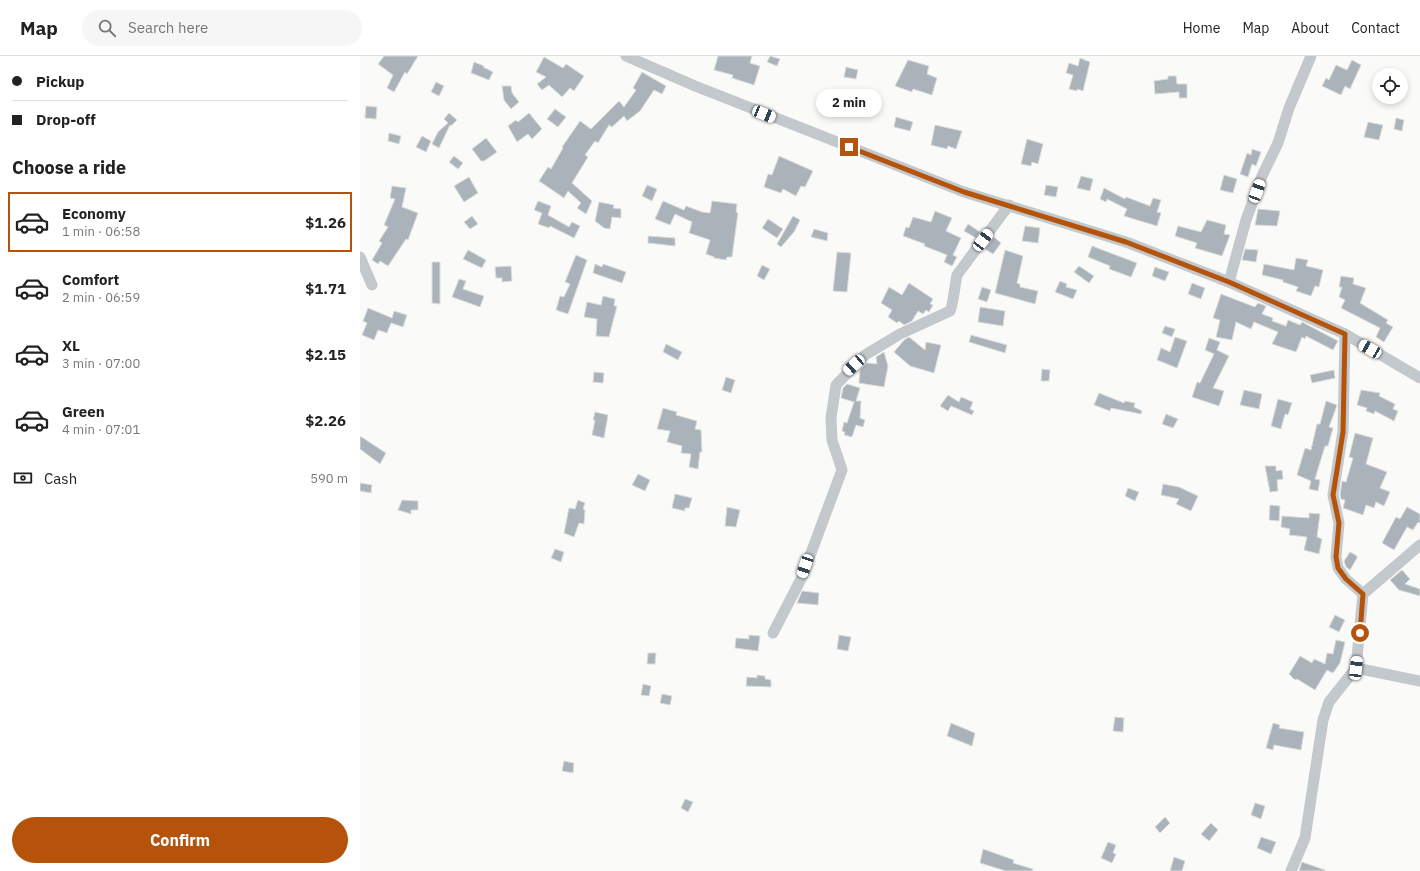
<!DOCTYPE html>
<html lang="en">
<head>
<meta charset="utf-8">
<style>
	:root { --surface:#fff; --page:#f6f6f6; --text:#222; --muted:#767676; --line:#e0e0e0; --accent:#b45309 }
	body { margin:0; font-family:"IBM Plex Sans",sans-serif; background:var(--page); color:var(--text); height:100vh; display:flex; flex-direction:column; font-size:15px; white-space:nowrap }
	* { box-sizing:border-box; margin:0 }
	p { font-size:13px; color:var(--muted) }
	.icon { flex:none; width:22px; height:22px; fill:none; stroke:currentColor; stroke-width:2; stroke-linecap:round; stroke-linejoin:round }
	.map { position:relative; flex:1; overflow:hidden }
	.drawer { display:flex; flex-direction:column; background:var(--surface); width:360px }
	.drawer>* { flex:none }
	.guide { display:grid; align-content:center; height:88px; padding:0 12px; background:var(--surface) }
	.fabs { position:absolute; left:1012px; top:12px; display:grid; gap:8px }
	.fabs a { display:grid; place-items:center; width:36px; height:36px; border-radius:50%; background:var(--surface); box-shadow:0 2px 6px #0003; font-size:20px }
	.end { position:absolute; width:18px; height:18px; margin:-9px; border:5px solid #b45309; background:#fff; box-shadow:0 0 0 2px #fff }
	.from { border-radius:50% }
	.bubble { position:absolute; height:28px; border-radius:14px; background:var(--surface); box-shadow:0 2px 6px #0003; font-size:13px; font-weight:800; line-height:28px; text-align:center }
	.car { position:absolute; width:12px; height:24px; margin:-12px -6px; border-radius:5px; box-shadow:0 0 3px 1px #0007; background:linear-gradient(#fff 24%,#345 0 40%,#fff 0 76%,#345 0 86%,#fff 0) }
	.guide b { display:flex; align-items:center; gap:14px; height:38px; font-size:15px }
	.guide b+b { border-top:1px solid var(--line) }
	.guide i { width:10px; height:10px; background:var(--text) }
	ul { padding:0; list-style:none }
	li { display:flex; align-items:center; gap:12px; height:60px; margin:0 8px 6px; padding:0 4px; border:2px solid transparent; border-radius:0px }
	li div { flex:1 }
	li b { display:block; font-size:15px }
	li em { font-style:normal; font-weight:800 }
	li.on { border-color:var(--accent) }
	li>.icon { width:36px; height:36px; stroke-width:1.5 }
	h2 { padding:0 12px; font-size:18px; line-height:48px }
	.pay { display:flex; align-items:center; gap:10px; height:44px; padding:0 12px; font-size:15px }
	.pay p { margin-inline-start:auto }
	.button { display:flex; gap:8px; margin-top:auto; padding:8px 12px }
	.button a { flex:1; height:46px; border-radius:24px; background:var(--accent); color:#fff; font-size:16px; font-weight:800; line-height:46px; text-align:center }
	header { display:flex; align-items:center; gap:24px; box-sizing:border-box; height:56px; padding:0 20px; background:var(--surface); border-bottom:1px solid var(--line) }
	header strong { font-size:19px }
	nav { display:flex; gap:22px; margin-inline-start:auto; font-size:14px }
	.search { width:280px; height:36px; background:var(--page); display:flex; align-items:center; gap:10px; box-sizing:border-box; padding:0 14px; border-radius:22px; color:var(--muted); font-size:15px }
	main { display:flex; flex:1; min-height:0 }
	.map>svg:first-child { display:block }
	.building { fill:#aab3b9; stroke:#dcdcda }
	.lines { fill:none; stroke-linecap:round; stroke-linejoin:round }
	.street { stroke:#c3c8cc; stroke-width:11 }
	.route { stroke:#b45309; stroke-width:5 }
</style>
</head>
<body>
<header>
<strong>Map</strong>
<div class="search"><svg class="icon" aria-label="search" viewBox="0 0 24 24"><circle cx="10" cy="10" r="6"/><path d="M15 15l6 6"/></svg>Search here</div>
<nav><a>Home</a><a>Map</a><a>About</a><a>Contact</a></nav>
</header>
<main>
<section class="drawer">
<div class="guide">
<b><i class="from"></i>Pickup</b>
<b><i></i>Drop-off</b>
</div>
<h2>Choose a ride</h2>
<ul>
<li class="on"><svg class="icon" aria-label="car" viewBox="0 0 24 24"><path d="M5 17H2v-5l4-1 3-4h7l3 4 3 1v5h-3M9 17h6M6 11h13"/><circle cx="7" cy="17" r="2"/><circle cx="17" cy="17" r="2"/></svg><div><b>Economy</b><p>1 min · 06:58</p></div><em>$1.26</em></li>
<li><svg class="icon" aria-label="car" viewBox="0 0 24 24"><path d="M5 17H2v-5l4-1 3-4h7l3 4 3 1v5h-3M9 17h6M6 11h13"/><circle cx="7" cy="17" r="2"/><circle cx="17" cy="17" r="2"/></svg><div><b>Comfort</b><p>2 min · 06:59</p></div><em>$1.71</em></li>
<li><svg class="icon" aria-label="car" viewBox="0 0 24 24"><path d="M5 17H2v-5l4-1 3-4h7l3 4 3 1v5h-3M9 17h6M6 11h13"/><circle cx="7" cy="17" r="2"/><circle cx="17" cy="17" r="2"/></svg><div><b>XL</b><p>3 min · 07:00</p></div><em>$2.15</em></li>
<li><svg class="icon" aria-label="car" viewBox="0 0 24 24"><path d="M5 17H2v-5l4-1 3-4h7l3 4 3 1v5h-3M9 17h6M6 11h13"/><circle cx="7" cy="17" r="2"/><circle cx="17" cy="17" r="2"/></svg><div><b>Green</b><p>4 min · 07:01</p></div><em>$2.26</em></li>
</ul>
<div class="pay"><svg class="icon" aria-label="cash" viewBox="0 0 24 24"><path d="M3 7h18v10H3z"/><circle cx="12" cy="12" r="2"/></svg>Cash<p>590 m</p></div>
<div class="button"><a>Confirm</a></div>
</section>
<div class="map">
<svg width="1060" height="815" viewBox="0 0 1060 815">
	<rect width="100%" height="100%" fill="#fafaf8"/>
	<!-- building -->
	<g class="building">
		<path d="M24 0H58L47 18 45 16 34 36 27 32 33 19 18 8Z"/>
		<path d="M358 0H392L390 7 400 10 394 29 372 22 373 19 354 14Z"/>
		<path d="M410 0 420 3 417 10 407 6Z"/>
		<path d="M184 1 203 12 206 8 224 20 214 35 210 32 202 41 189 29 182 34 177 28 186 21 176 16Z"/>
		<path d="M720 2 730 6 723 35 717 33V35L709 33 713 19 706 17 709 7 718 10Z"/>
		<path d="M548 4 569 10 567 18 577 22 572 39 553 33 552 36 535 30Z"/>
		<path d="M992 4 1001 9 990 33 985 30 981 39 962 30 966 22 969 24 976 9 987 14Z"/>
		<path d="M114 6 124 10 123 11 133 16 129 24 111 17Z"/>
		<path d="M486 11 498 14 496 23 484 21Z"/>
		<path d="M282 16 306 30 302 38 294 34 280 55 267 65 264 60 252 71 249 69 238 87 235 85 225 99 228 101 212 127 232 145 226 158 217 152 221 147 208 135 204 142 179 125 188 111 191 113 203 92 202 91 220 65 231 73 259 45 264 51 276 34 273 32Z"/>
		<path d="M808 20H816L817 28H827V42H819V36L795 38 794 25 808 23Z"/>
		<path d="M76 26 84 30 79 40 71 36Z"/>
		<path d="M142 30H151L152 37 159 46 151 53 144 44Z"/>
		<path d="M468 40 479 45 475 53 465 49Z"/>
		<path d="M6 50 17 51 16 63 5 62Z"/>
		<path d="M195 53 206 61 198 71 187 63Z"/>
		<path d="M89 57 97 64 91 70 90 69 79 92 72 88 78 76 88 67 84 63Z"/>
		<path d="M169 57 182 73 172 83 168 78 157 86 148 70 156 64 158 66Z"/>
		<path d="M536 61 553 66 550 75 534 71Z"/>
		<path d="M1036 62 1044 64 1042 75 1034 73Z"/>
		<path d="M1008 66 1023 69 1019 84 1004 81Z"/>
		<path d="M575 69 602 75 596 93 588 90 587 93 571 89Z"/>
		<path d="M29 77 41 80 39 88 28 85Z"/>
		<path d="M62 80 71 85 66 96 56 91Z"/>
		<path d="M126 82 137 96 124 105H121L112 93Z"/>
		<path d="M667 83 683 88 678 108 672 106 671 110 661 108Z"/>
		<path d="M892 93 901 96 896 110 892 108 888 121 880 118 887 97 891 99Z"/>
		<path d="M94 100 103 107 98 113 89 106Z"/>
		<path d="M419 100 453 115 445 131 441 130 436 140 423 133 421 137 404 131 408 118 412 119Z"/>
		<path d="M864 119 877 123 873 137 860 134Z"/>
		<path d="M721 120 733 123 730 135 717 132Z"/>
		<path d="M109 121 118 137 104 146 94 130Z"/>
		<path d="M287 129 297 133 292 145 282 140Z"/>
		<path d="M686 129 698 131 696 141 684 139Z"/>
		<path d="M32 130 46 132 42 151 58 157 48 184 46 183 28 210 20 205 18 208 12 204 22 187 19 185 28 171 24 169 35 143 30 142Z"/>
		<path d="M744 132 765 143 766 141 790 150 793 142 801 144 797 156 801 157 797 170 764 160 767 153 747 143 746 146 740 143Z"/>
		<path d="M178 145 191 150 188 159 209 171 212 166 220 170 214 182 190 170 189 172 178 168 182 157 174 154Z"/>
		<path d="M303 145 324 154 326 150 342 156 350 157 352 145 377 148 376 156 378 157 372 201H367L366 204 354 202V201L346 198 350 184 329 177 332 166 315 158 310 169 295 163Z"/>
		<path d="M239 146 254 149 253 152 261 153V162L252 161 250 173 244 172 235 165Z"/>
		<path d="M898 153 920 155 917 170 895 169Z"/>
		<path d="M575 155 592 162 586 175 601 182 593 199 597 201 592 210 584 206 587 199 564 190 565 188 543 180 546 171 549 172 553 161 571 166Z"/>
		<path d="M112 160 118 168 110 173 104 166Z"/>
		<path d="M433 160 440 164 434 176 421 191 417 188Z"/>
		<path d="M408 163 423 173 417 182 402 172Z"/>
		<path d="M847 164 866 169 864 178 870 179 862 200 835 192 837 187 815 180 818 170 841 176Z"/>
		<path d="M608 168 620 176 616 182 604 175Z"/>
		<path d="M665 170 680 172 678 187 662 185Z"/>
		<path d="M454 173 468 177 467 185 451 181Z"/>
		<path d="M288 180 315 182V190L288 187Z"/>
		<path d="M634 181 641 187 633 198 625 193Z"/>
		<path d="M732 190 777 207 771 221 749 213 750 210 728 201Z"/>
		<path d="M885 193 898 194 896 206 882 204Z"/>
		<path d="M108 194 126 204 122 212 103 203Z"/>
		<path d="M645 194 663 200 657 227 660 228V231L678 235 675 248 635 237Z"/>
		<path d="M477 196 491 197 487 236 473 235Z"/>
		<path d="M216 199 227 204 208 258 196 254 200 240 204 241 210 228 205 226Z"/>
		<path d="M936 202 948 204 946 210 963 214 959 231 955 230 951 240 936 235 938 231 923 226V224L902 219 904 208 934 214Z"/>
		<path d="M72 206H80V248L72 247Z"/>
		<path d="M235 208 242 211 243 208 266 216 262 227 233 217Z"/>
		<path d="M402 209 410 213 404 224 397 220Z"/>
		<path d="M151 210 152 225 142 226V222H136L135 211Z"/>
		<path d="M719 210 734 220 729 227 714 216Z"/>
		<path d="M795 211 809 216 805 225 792 220Z"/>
		<path d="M981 220 994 222 993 228 1006 232 1000 247 1028 264 1026 267 1033 271 1024 286 1016 281 1020 272 981 252 985 244 979 241 982 231H979Z"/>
		<path d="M99 223 106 225 103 233 124 240 120 251 92 241Z"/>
		<path d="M700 225 707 228 706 231 717 234 713 243 695 236Z"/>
		<path d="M549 227 573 243 570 248 573 249 569 256 566 254 563 258 558 255 552 265 544 269 539 265 537 267 528 261 532 254 521 247 529 231 542 239Z"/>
		<path d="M832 227 845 232 841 243 828 238Z"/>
		<path d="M622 231 631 234 627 246 618 243Z"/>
		<path d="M861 238 895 251 898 247 906 250 902 258 913 262 912 265 926 270 928 264 940 269 942 266 978 285 973 294 946 280 945 283 942 281 936 296 912 288 918 276 894 266 891 273 876 266 872 284 856 281 860 264 853 262Z"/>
		<path d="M243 240 255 243 254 250H257L249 281 236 280 237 263 224 261 227 246 241 249Z"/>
		<path d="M620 251 645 255 643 270 618 266Z"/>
		<path d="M8 252 32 262 34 255 47 259 43 271 31 267 27 277 18 274 14 284 2 279 7 267 3 265Z"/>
		<path d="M805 270 815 273 812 281 802 277Z"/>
		<path d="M611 279 647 289 645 297 609 286Z"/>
		<path d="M549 281 565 294 566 286 581 289 574 317 550 310 534 296 544 284Z"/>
		<path d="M815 281 827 285 817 312 797 304 801 292 810 296Z"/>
		<path d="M849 282 860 286 857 294 869 300 853 332 864 335 859 350 832 341 837 326 840 327 854 298 845 294Z"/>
		<path d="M306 288 322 296 318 304 303 296Z"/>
		<path d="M524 296 528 310 524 331 499 327 500 314 507 307 517 308 516 301Z"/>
		<path d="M682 313 690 314 689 325H681Z"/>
		<path d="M974 314 975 322 952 327 950 319Z"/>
		<path d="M234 316 244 317 243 327 233 326Z"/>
		<path d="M366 321 375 324 371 337 362 334Z"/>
		<path d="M487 328 500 332 496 345H501L500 362 505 364 503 371 496 369 492 381 484 379 485 376 482 375 484 366 487 367 494 346 481 342 483 332Z"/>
		<path d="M884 334 902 338 899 353 880 349Z"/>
		<path d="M1001 334 1020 337 1019 340 1035 348 1033 353 1038 355 1034 365 1015 355 1014 358 1006 355 1007 352 997 349Z"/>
		<path d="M739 337 764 347 765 345 775 347 774 351 782 355 781 358 751 352 750 355 734 349Z"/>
		<path d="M588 339 599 346 601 341 613 346 610 353 614 355 612 359 591 350 588 355 580 350Z"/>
		<path d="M918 343 932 347 928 359 925 358 921 373 911 370Z"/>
		<path d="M966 345 977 349 976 352 969 371 973 372 968 390H965L955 423 960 424 958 435 949 433 951 425 937 419 945 392 951 394 957 368H960Z"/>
		<path d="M303 352 317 356 316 359 337 365 335 373 341 374 342 396H340L338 413 329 411 331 398 321 397 322 390 307 386 310 375 297 373Z"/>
		<path d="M235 356 248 359 244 382 232 379 235 364H233Z"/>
		<path d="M806 358 818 363 813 372 802 368Z"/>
		<path d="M995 377 1013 382 1006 408 1027 416 1020 432 1030 436 1024 450 1016 446 1014 452 1006 449 1003 459 983 452 985 444 981 443 980 439 982 425 986 426 993 402 989 401Z"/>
		<path d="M0 380 26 397 20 408 0 393Z"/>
		<path d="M905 410H916V415L922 414 923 423 917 424 918 435 910 436Z"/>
		<path d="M278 418 290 424 285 435 272 429Z"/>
		<path d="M0 427 12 429 11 437 0 435Z"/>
		<path d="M803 428 819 431 838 440 831 455 816 448 819 443 801 439Z"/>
		<path d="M768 432 779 436 775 445 765 440Z"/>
		<path d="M315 438 332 442 329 452H325V455L312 452Z"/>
		<path d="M42 444 58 445V454H51V458L38 454Z"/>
		<path d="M218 444 225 447 223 453 225 454 224 468 219 467 214 481 204 477 209 452 215 453Z"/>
		<path d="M910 449 920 450 919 465 909 464Z"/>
		<path d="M367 451 380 454 376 471 365 470Z"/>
		<path d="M1047 451 1060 458V468L1058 466 1053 474 1047 471 1034 494 1022 487 1036 461 1040 463Z"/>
		<path d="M949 457 960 458 957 481 962 483 959 498 944 494 947 481 929 479 930 473 921 471 922 460 949 462Z"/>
		<path d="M195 493 204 496 201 506 191 502Z"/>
		<path d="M990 496 997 500V502L990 514 986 511 984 505Z"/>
		<path d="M1042 514 1050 523 1045 528 1060 533V540L1039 534 1030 524Z"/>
		<path d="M442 535 459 537 458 549 437 547Z"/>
		<path d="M975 559 985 564 979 576 969 571Z"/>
		<path d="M389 579 400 580 398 595 375 592 376 582 389 583Z"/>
		<path d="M479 579 491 581 488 595 477 593Z"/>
		<path d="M976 584 985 586 980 607 973 617 967 614 955 634 937 623 935 624 929 618 940 600 952 607 954 603 965 608 967 597 973 598Z"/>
		<path d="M288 597H296L295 608H287Z"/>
		<path d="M397 619 405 620V623L411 624V631L386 630 387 621 397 622Z"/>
		<path d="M283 628 291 630 289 640 281 639Z"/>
		<path d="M302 638 312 640 310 649 300 647Z"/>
		<path d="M755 661 764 662 763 676 753 675Z"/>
		<path d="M591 667 615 677 612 690 587 680Z"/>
		<path d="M913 667 920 669 919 672 944 676 941 694 914 689 913 694 906 692Z"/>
		<path d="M204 705 214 707 213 717 202 715Z"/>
		<path d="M325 743 333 746 328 756 321 752Z"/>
		<path d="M895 747 905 750 901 763 891 759Z"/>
		<path d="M805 761 810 767 800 777 795 771Z"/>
		<path d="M851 767 858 774 849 785 841 778Z"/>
		<path d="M901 781 916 786 911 798 897 792Z"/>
		<path d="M748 786 756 789 753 797 756 798 752 807 741 802Z"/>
		<path d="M623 793 654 804 653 807 673 813 672 815H646L620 807Z"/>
		<path d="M814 801 825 805 822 815H810Z"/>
		<path d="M942 806 965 814V815H939Z"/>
	</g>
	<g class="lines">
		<!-- street -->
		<g class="street">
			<path d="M266 0 335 30 604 136 766 186 869 226 985 278 1060 322"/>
			<path d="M0 201 12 229"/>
			<path d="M869 226 886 164 902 120 918 87 929 52 951 0"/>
			<path d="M985 278 983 375 973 439 979 467 976 501 978 512 986 523 1003 538"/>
			<path d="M413 577 442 521 482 414 472 384 471 362 476 329 505 299 540 278 590 255C593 250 595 228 597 219L649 149"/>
			<path d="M996 612 1060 625"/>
			<path d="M931 815 945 782 963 664 969 646 996 612 1003 538 1060 489"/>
		</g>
	</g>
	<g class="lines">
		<!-- route -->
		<path class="route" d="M489 91 604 136 766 186 869 226 985 278 983 376 973 439 979 467 976 501 978 512 986 523 1003 538 1000 577"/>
	</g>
</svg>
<div class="fabs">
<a><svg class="icon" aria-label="locate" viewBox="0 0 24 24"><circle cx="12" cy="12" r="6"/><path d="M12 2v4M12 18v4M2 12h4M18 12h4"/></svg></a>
</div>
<i class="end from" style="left:1000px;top:577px"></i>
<i class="end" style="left:489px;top:91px"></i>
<div class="bubble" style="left:456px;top:33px;width:66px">2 min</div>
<i class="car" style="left:404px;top:58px;rotate:112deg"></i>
<i class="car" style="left:897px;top:135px;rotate:20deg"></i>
<i class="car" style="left:623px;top:184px;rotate:37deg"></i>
<i class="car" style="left:1010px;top:293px;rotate:300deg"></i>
<i class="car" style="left:494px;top:309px;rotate:228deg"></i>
<i class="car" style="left:445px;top:510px;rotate:199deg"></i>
<i class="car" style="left:996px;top:612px;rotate:6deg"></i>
</div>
</main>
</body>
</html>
